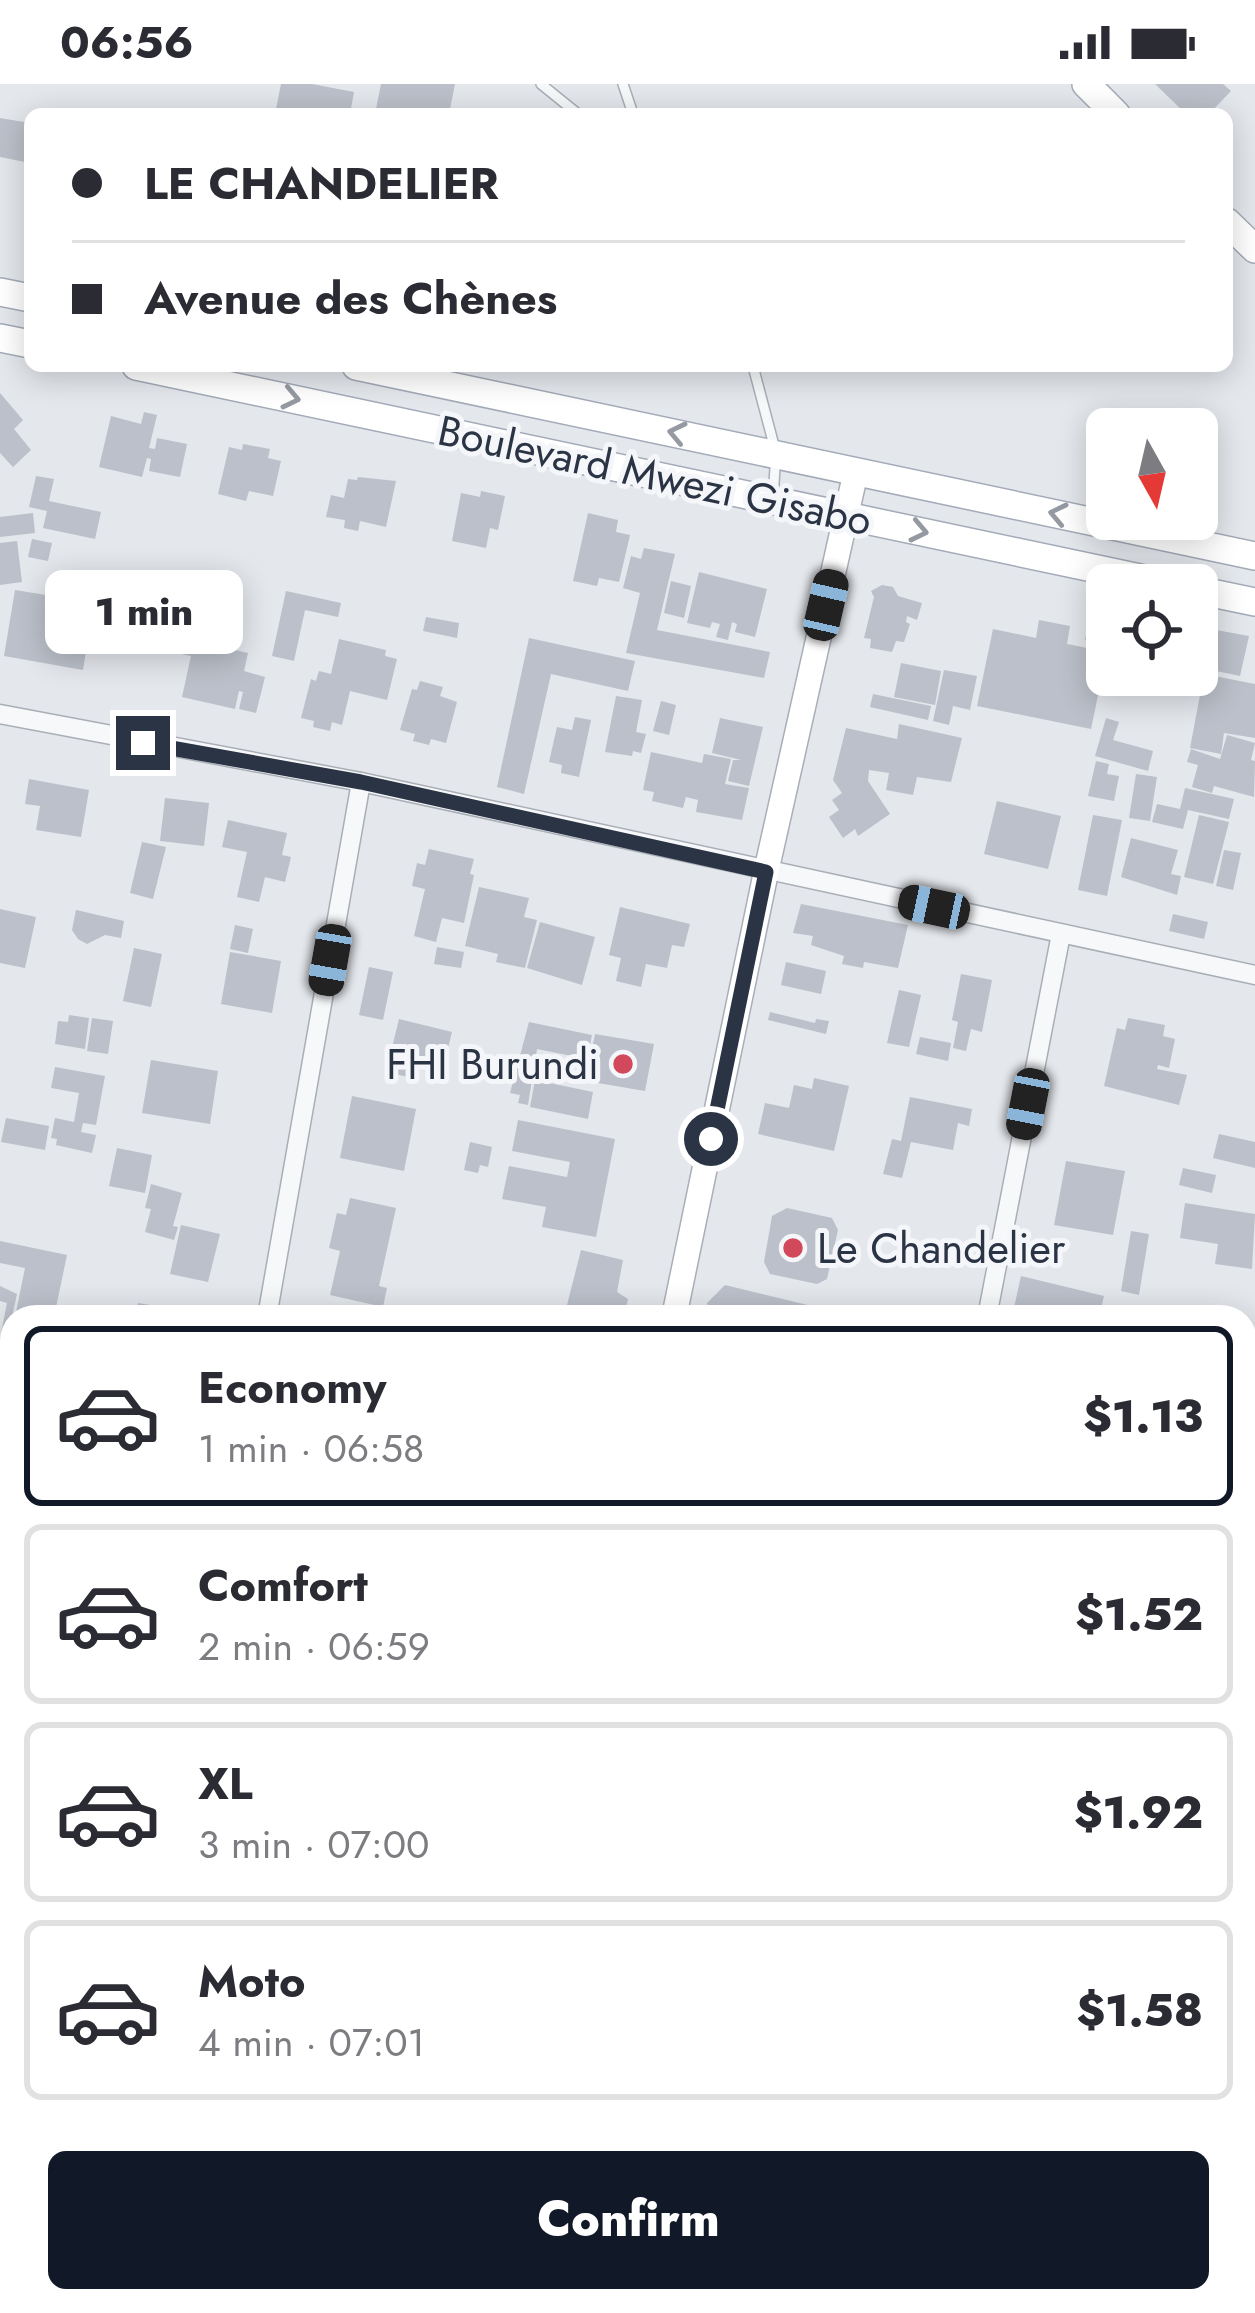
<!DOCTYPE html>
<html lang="en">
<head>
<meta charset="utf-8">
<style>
	:root { --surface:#fff; --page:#f2f2f3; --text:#2b2b33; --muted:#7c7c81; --line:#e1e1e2; --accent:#111827 }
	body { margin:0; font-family:Jost,sans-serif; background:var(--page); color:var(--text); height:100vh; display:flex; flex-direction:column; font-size:45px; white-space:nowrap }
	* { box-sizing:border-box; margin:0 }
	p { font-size:39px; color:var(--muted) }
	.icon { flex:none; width:66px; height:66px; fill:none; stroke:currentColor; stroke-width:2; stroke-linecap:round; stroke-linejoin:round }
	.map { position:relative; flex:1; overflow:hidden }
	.sheet { position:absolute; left:0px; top:1221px; width:1257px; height:1008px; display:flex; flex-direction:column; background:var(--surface); border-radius:36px 36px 0 0; box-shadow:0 6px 30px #0003 }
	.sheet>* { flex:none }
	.guide { position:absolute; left:24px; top:24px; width:1209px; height:264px; border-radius:18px; box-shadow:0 6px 30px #0003; display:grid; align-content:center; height:264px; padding:0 48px; background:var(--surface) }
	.needle { width:78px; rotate:172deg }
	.buttons { position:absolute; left:1086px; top:324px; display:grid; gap:24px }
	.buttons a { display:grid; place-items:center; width:132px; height:132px; border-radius:18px; background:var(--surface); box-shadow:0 6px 30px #0003; font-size:60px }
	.end { position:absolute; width:54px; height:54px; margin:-27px; border:15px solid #2b3445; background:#fff; box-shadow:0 0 0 6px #fff }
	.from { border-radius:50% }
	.bubble { position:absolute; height:84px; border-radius:18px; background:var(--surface); box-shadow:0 6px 30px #0003; font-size:39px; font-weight:800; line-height:84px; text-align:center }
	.car { position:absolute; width:36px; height:72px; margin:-36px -18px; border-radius:15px; box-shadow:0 0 9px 3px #0007; background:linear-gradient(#222 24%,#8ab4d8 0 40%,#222 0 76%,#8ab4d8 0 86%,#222 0) }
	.guide b { display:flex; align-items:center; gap:42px; height:114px; font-size:45px }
	.guide b+b { border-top:3px solid var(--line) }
	.guide i { width:30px; height:30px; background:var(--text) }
	ul { padding:21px 0 0; list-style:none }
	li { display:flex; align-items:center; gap:36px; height:180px; margin:0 24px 18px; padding:0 24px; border:6px solid var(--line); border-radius:18px }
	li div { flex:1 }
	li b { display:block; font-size:45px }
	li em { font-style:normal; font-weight:800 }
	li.current { border-color:var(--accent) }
	li>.icon { width:108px; height:108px; stroke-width:1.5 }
	.cta { display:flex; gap:24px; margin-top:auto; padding:24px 48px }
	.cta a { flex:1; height:138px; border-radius:18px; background:var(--accent); color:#fff; font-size:48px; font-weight:800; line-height:138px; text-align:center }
	.status { display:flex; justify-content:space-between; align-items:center; height:84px; padding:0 60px; background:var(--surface); direction:ltr }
	.status svg { height:33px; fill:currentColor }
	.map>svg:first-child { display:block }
	.building { fill:#bbc0ca }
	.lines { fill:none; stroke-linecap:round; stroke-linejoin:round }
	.lane-casing { stroke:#a9aeb7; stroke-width:12 }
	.street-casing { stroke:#a9aeb7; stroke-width:21 }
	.secondary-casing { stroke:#a9aeb7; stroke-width:27 }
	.primary-casing { stroke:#a3abb8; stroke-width:30 }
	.lane { stroke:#f7f8fa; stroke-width:9 }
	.street { stroke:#f7f8fa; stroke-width:18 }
	.secondary { stroke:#fff; stroke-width:24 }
	.primary { stroke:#fff; stroke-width:27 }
	.oneway { stroke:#959aa2 }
	.route { stroke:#2b3445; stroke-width:15 }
	.poi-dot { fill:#d1495b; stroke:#f4f6f9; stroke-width:4.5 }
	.labels { text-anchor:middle; stroke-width:10; stroke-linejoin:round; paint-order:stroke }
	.street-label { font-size:42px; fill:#2b3445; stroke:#f4f6f9 }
	.poi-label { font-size:42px; fill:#2b3445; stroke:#f4f6f9; text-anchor:end }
</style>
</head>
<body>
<div class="status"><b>06:56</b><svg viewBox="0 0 49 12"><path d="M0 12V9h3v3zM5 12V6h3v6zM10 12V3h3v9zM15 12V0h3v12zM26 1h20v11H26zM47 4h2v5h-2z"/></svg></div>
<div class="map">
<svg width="1255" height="2229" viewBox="0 0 1255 2229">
	<rect width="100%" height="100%" fill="#e4e7ec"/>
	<!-- building -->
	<g class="building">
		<path d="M281 0H312L354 8 350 30H275Z"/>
		<path d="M381 0H455L449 30H405L376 25Z"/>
		<path d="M1155 0H1223L1231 7 1209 30H1186Z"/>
		<path d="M0 34 30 39V79L0 73Z"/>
		<path d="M0 309 23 336 14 345 31 366 13 383 0 369Z"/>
		<path d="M144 328 157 331 149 364 155 365 157 354 187 360 180 393 149 387 151 375 147 374 142 393 99 383 111 332 141 340Z"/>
		<path d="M243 360 270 365 268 374 281 377 273 412 249 407 246 417 218 410 229 363 242 366Z"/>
		<path d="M36 392 54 395 49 417 101 428 95 455 43 444 47 427 29 423Z"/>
		<path d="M358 393 396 397 386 443 360 437 358 447 344 444 345 436 326 433 331 411 344 414 348 395 357 396Z"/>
		<path d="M481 407 505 412 498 446 490 444 486 464 452 457 461 409 480 413Z"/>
		<path d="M33 429 35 449 0 453V433Z"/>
		<path d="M588 429 618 436 616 448 630 451 619 498 599 494 597 502 573 497Z"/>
		<path d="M32 455 52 459 48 477 28 473Z"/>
		<path d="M17 457 22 498 0 501V459Z"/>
		<path d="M644 464 675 470 657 546 770 568 764 594 626 569 640 509 623 504 631 472 641 475Z"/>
		<path d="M699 488 767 505 755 553 735 548 737 540 732 538 728 556 716 553 720 540 712 538 710 544 687 539Z"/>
		<path d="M671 497 691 502 684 534 664 529Z"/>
		<path d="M882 501 893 503 898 512 922 519 917 536 907 532 906 538 910 540 904 558 896 557 892 568 870 564 871 555 864 554 874 513 871 507Z"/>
		<path d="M15 506 52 512 47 544 62 546 64 532 91 536 83 586 4 572Z"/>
		<path d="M286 507 341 519 338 533 305 526 294 577 272 572Z"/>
		<path d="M1092 522 1107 524V560L1085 556Z"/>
		<path d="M426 533 459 539 457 554 423 547Z"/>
		<path d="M1039 536 1070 542 1067 560 1107 568 1091 645 977 622 993 545 1036 554Z"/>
		<path d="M1205 544 1249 552 1240 592 1197 583Z"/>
		<path d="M176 553 248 569 244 587 265 593 256 629 239 625 243 608 239 607 235 625 182 613 191 572 172 568Z"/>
		<path d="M529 554 635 577 628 607 551 590 524 710 497 703Z"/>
		<path d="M339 555 386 566 385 572 397 575 387 616 350 607 342 641 332 638 330 647 313 643 314 637 301 634 311 595 316 597 319 587 331 590Z"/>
		<path d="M901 579 941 587 935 621 894 613Z"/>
		<path d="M944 586 977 592 970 626 953 622 949 641 933 637Z"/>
		<path d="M1204 590 1255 600V654L1224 649 1221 670 1190 664Z"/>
		<path d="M420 597 443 603 440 612 457 618 446 659 431 655 429 661 413 657 415 650 400 646 412 605 417 606Z"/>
		<path d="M873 610 931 622 928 636 870 623Z"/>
		<path d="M616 612 642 616 636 648 646 650 641 669 633 667 632 672 605 668Z"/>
		<path d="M661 617 676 621 669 651 653 647Z"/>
		<path d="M575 633 591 636 579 693 561 689 562 681 549 678 557 643 572 646Z"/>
		<path d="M720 634 763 643 749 702 728 697 733 676H741L712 669Z"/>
		<path d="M1106 634 1119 638 1113 656 1153 667 1148 687 1095 672Z"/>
		<path d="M899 640 962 654 951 698 917 693 913 711 886 706 889 689 869 686 868 697 890 730 858 752 855 745 843 754 829 733 839 726 832 716 842 709 833 696 846 644 897 655Z"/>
		<path d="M1227 651 1255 659 1251 676 1255 677 1254 713 1214 702 1212 709 1192 703 1198 681 1187 678 1191 665 1220 675Z"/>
		<path d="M651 668 702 679 704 670 731 675 725 700 749 704 742 736 696 728 698 716 686 713 683 724 652 717 654 708 643 706Z"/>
		<path d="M1096 677 1109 680 1107 690 1119 692 1114 717 1088 712Z"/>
		<path d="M1136 690 1157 693 1150 737 1129 734Z"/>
		<path d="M29 695 89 706 81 753 36 746 40 722 25 720Z"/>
		<path d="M1185 704 1234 715 1229 735 1188 726 1183 745 1152 738 1157 720 1180 725Z"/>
		<path d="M165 714 209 719 204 762 160 757Z"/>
		<path d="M997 717 1061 732 1048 785 984 770Z"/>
		<path d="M1093 731 1122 736 1107 812 1078 806Z"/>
		<path d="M1199 731 1229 738 1213 800 1184 793Z"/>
		<path d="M228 736 287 749 282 771 291 773 285 798 265 793 259 818 237 813 247 768 222 763Z"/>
		<path d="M1131 754 1178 766 1171 790 1181 792 1177 811 1121 793Z"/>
		<path d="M142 758 166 763 153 815 130 809Z"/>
		<path d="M429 765 474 775 470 790 474 791 464 839 442 834 436 858 414 852 425 805 412 802 417 779 425 781Z"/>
		<path d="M1224 766 1241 769 1233 806 1216 802Z"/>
		<path d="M479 803 529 814 524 833 537 836 525 884 496 878 498 870 465 862Z"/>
		<path d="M801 820 908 841 898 884 864 878 863 884 842 880 844 872 811 861 813 852 793 849Z"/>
		<path d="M620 823 690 840 684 863 672 861 667 884 646 880 641 903 616 897 621 874 609 871Z"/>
		<path d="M0 825 36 833 25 884 0 879Z"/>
		<path d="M76 826 124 837 121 854 105 851 87 860 78 855 72 846Z"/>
		<path d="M1173 830 1208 838 1204 855 1169 847Z"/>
		<path d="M540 838 595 853 582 901 527 884Z"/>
		<path d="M235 841 253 845 248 869 230 865Z"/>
		<path d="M437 863 464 868 461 884 434 880Z"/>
		<path d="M134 864 162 870 151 923 123 917Z"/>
		<path d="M230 868 281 877 272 929 221 920Z"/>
		<path d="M786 878 826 887 821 910 781 901Z"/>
		<path d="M369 883 393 888 383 936 359 931Z"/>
		<path d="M961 890 992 896 982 948 971 945 966 967 953 964 958 938 952 936Z"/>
		<path d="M899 906 921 911 909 963 887 959Z"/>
		<path d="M770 928 815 939 816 935 829 937 826 950 768 936Z"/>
		<path d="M69 931 89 934 85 965 55 960 58 937 68 938Z"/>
		<path d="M92 934 113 937 108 970 87 967Z"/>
		<path d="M1128 934 1165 941 1163 952 1175 955 1169 984 1158 981 1157 985 1187 991 1179 1021 1104 1002 1117 944 1125 946Z"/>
		<path d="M399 935 452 948 444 980 422 975 417 995 386 988Z"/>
		<path d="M529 938 592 951 587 975 537 965 528 1021 518 1019 520 1011 510 1009Z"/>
		<path d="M595 950 654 960 645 1007 586 997Z"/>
		<path d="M920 953 951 959 948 977 916 970Z"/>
		<path d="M151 976 218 987 210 1040 142 1029Z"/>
		<path d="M55 983 105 992 96 1041 83 1039 81 1048 96 1051 92 1069 56 1061 57 1055 51 1054 55 1034 74 1038 79 1009 51 1004Z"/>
		<path d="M814 994 849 1002 834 1067 758 1050 765 1019 789 1024 794 1001 812 1005Z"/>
		<path d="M535 996 593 1008 588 1035 530 1023Z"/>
		<path d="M352 1012 416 1025 404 1087 340 1074Z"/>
		<path d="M910 1013 972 1025 969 1042 958 1039 953 1066 911 1058 902 1094 883 1090 892 1055 901 1057Z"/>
		<path d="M6 1034 49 1042 45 1066 1 1058Z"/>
		<path d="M518 1036 615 1055 596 1153 542 1143 546 1123 502 1115 509 1082 567 1093 570 1078 512 1067Z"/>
		<path d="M1219 1050 1255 1058V1084L1213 1074Z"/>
		<path d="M470 1058 492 1063 488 1083 480 1081 478 1089 464 1086Z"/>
		<path d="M117 1064 152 1071 145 1109 109 1102Z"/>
		<path d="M1066 1077 1125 1087 1113 1151 1054 1141Z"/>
		<path d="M1183 1084 1216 1091 1212 1109 1179 1101Z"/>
		<path d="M151 1100 182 1109 173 1142 178 1143 174 1156 145 1148 151 1125 145 1124Z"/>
		<path d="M350 1114 396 1124 379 1202 387 1204 383 1223 330 1211 340 1167 329 1164 337 1129 346 1131Z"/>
		<path d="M1185 1119 1255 1130 1252 1185 1215 1180 1218 1160 1180 1154Z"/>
		<path d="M787 1124 832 1134 838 1146 827 1195 817 1200 770 1190 764 1178 772 1132Z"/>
		<path d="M181 1141 220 1150 208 1198 170 1190Z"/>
		<path d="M1131 1147 1149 1150 1139 1211 1121 1207Z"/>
		<path d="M0 1157 67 1171 54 1233H15L25 1184 0 1179Z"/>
		<path d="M581 1166 623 1176 617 1208 628 1215 624 1233H564Z"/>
		<path d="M1021 1192 1104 1212 1099 1233H1012Z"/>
		<path d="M725 1201 816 1223 814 1233H710L707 1219Z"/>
		<path d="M0 1202 17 1210 8 1251 1 1249 7 1219 0 1217Z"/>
		<path d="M138 1219 174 1225 172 1233H135Z"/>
		<path d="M0 1578 12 1581V1620L0 1617Z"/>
		<path d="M1245 1663 1255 1665V1719L1245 1717Z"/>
		<path d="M1245 1983 1255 1986V2121L1247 2155Z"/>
		<path d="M0 2174 12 2179V2215L0 2211Z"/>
		<path d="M73 2217H108L125 2226 123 2229H77L69 2225Z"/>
		<path d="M322 2217H396L391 2229H351Z"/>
		<path d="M541 2217H602L609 2229H519Z"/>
		<path d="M705 2217H753V2229L705 2227Z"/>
		<path d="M763 2217H794L795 2229H764Z"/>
		<path d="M888 2217 890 2229H842L841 2223Z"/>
		<path d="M1145 2217H1192L1189 2229H1142Z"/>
	</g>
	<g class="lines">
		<!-- lane casing -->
		<g class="lane-casing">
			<g id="lane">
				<path d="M541 0 578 30"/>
				<path d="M623 0 633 30"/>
				<path d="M753 282 776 369 773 414"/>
			</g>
		</g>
		<!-- street casing -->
		<g class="street-casing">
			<g id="street">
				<path d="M0 630 361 698 1255 891"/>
				<path d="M267 1233 361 698"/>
				<path d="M987 1233 1061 850"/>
				<path d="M1245 1403 1255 1402"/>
				<path d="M0 1458 12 1456"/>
				<path d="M0 1516 12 1519"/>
				<path d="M1245 1803 1255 1805"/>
				<path d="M0 1902 12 1906"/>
				<path d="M939 2217 942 2229"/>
			</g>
		</g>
		<!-- secondary casing -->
		<g class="secondary-casing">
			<g id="secondary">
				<path d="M674 1233 766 788 856 387"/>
				<path d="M462 2229 465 2217"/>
			</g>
		</g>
		<!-- primary casing -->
		<g class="primary-casing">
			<g id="primary">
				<path d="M1086 0 1116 30"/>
				<path d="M1227 138 1255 165"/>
				<path d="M0 208 30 214"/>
				<path d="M0 254 30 260"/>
				<path d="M136 282 1173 501"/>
				<path d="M356 282 1255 472"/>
				<path d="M1197 506 1255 518"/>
			</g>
		</g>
		<!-- lane -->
		<use href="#lane" class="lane"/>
		<!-- street -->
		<use href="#street" class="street"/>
		<!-- secondary -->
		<use href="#secondary" class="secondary"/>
		<!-- primary -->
		<use href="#primary" class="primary"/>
	</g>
	<!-- one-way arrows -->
	<defs><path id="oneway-chevron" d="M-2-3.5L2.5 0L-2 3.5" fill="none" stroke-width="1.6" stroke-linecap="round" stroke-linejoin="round" transform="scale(3)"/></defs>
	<g class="oneway">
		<use href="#oneway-chevron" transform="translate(291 314) rotate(12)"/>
		<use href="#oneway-chevron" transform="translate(677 349) rotate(-168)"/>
		<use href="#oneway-chevron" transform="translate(1058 430) rotate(-168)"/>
		<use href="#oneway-chevron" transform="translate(919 447) rotate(12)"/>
	</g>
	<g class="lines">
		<!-- route -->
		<path class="route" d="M143 659 361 698 766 788 711 1055"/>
	</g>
	<!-- markers -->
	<g class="poi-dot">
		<circle cx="623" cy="980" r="12"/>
		<circle cx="793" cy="1164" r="12"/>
	</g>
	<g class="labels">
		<!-- street labels -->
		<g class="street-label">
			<text transform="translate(655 391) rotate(12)" y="15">Boulevard Mwezi Gisabo</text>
		</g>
		<!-- poi labels -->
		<g class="poi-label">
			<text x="599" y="995">FHI Burundi</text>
			<text x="817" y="1179" text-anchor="start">Le Chandelier</text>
		</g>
	</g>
</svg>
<div class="buttons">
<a><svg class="needle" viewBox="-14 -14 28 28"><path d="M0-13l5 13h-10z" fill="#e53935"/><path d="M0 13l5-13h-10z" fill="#7c7c81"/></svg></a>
<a><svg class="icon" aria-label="locate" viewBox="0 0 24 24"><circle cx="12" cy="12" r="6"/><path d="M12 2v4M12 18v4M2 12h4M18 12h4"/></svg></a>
</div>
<i class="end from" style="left:711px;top:1055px"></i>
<i class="end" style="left:143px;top:659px"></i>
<div class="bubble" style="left:45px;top:486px;width:198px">1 min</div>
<i class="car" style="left:826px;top:521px;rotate:13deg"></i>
<i class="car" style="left:934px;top:823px;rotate:282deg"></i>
<i class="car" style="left:330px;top:876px;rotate:190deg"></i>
<i class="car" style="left:1028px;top:1020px;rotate:191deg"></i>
<div class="guide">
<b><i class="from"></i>LE CHANDELIER</b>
<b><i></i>Avenue des Chènes</b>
</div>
<section class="sheet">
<ul>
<li class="current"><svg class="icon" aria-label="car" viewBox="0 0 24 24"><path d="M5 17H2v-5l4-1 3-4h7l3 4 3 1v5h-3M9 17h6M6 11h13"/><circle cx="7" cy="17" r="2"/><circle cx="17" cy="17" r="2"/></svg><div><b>Economy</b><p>1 min · 06:58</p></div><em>$1.13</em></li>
<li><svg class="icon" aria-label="car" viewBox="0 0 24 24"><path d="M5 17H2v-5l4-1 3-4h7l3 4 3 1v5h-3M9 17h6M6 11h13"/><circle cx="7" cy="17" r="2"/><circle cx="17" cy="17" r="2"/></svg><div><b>Comfort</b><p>2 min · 06:59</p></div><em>$1.52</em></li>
<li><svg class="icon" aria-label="car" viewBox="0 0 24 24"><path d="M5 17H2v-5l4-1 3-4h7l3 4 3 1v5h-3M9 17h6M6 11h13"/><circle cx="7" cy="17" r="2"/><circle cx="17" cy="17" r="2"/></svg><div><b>XL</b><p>3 min · 07:00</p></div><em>$1.92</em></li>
<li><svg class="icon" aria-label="car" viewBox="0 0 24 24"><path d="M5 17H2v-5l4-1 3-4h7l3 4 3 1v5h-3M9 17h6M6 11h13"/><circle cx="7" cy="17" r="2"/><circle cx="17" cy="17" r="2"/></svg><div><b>Moto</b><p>4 min · 07:01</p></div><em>$1.58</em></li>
</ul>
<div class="cta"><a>Confirm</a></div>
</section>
</div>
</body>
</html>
